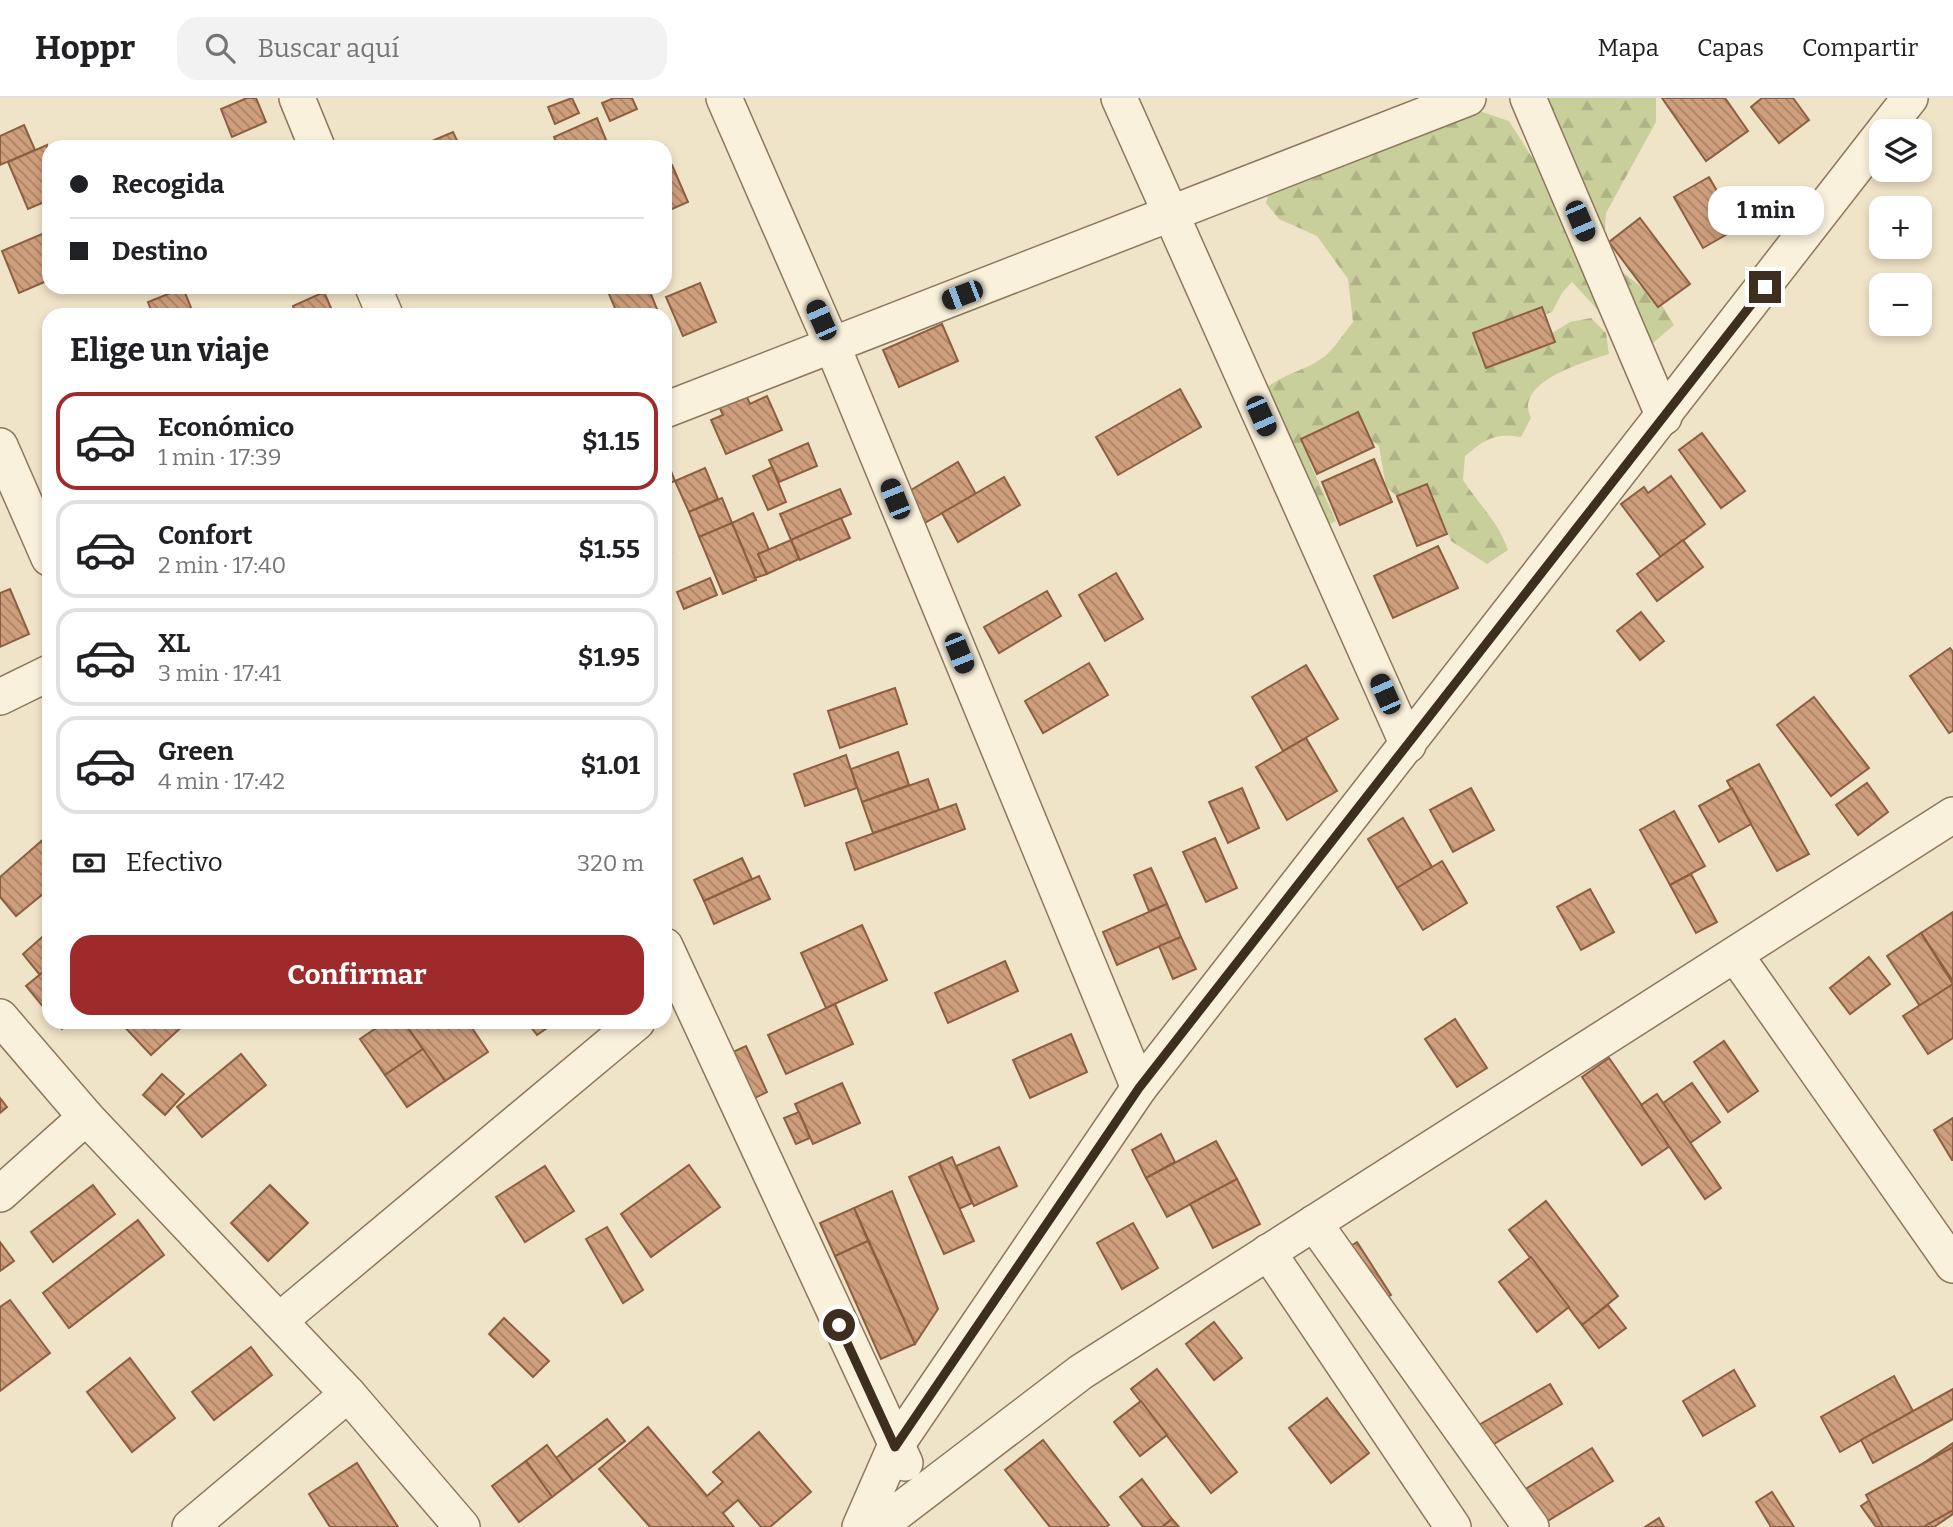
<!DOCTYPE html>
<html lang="es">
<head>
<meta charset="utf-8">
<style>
	:root { --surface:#fff; --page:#f2f2f2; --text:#202124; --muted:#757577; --line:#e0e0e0; --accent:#9e2a2b }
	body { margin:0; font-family:Bitter,serif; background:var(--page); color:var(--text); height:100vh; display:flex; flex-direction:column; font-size:26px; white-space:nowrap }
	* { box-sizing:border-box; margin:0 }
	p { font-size:23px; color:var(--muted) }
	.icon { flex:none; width:38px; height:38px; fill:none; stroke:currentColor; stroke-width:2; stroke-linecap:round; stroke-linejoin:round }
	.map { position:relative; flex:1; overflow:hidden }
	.panel { position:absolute; left:42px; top:210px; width:630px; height:721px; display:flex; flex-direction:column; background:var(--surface); border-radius:21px; box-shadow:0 4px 10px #0003 }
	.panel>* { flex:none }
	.hud { position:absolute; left:42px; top:42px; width:630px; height:154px; border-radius:21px; box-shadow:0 4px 10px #0003; display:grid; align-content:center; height:154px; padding:0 28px; background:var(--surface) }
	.buttons { position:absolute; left:1869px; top:21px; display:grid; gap:14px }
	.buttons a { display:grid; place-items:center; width:63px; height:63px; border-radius:14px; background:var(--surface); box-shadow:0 4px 10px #0003; font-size:35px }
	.end { position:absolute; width:32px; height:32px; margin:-16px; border:9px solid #3d2e20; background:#fff; box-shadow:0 0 0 4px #fff }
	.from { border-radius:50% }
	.bubble { position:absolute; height:49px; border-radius:21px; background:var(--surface); box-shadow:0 4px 10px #0003; font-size:23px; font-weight:700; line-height:49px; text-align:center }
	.car { position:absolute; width:21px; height:42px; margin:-21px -10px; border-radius:9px; box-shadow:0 0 5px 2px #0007; background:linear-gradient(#222 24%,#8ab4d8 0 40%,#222 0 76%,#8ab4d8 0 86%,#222 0) }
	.hud b { display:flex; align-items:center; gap:24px; height:66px; font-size:26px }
	.hud b+b { border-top:2px solid var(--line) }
	.hud i { width:18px; height:18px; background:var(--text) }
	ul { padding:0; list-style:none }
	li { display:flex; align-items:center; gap:21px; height:98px; margin:0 14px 10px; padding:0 14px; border:4px solid var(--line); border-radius:21px }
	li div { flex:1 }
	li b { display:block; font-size:26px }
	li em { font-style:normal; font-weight:700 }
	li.selected { border-color:var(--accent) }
	li>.icon { width:63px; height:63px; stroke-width:1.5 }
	h2 { padding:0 28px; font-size:32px; line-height:84px }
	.pay { display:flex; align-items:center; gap:18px; height:77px; padding:0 28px; font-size:26px }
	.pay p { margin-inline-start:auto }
	.button { display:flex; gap:14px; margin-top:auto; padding:14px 28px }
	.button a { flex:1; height:80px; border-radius:21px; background:var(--accent); color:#fff; font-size:28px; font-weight:700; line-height:80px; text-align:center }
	header { display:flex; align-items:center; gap:42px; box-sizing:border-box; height:98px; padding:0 35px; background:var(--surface); border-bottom:2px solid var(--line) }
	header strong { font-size:33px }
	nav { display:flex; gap:38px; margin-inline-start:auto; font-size:24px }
	.search { width:490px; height:63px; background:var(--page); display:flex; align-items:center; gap:18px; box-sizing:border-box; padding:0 24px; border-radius:21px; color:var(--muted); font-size:26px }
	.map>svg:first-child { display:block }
	.forest { fill:url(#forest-firs) }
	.building { fill:url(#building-back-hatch); stroke:#8d5f41; stroke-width:2 }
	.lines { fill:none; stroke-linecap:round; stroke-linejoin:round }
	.minor-casing { stroke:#8d765c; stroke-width:38 }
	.minor { stroke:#faf1dc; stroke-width:35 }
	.route { stroke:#3d2e20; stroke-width:9 }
</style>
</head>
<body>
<header>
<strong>Hoppr</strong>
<div class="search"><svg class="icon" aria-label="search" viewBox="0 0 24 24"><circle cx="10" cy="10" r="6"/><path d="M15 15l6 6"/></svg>Buscar aquí</div>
<nav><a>Mapa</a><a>Capas</a><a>Compartir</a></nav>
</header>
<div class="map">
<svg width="1953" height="1429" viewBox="0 0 1953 1429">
	<defs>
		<pattern id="forest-firs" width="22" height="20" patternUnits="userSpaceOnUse" patternTransform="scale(1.75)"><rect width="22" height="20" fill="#c9cf9b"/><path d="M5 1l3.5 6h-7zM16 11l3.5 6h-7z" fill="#aeb285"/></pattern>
		<pattern id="building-back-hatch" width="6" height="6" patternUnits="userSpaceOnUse" patternTransform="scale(1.75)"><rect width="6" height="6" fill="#cf9f7d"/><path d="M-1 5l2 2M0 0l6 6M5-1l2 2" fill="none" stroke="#a98266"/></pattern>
	</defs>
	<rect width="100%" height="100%" fill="#f0e4c8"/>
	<!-- forest -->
	<path class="forest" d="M1534 0H1656V24L1606 115 1604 141 1615 168 1660 204 1674 227 1653 245 1607 222 1572 184 1562 195 1552 214 1494 237 1533 247 1570 224 1591 220 1606 235 1609 256C1585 264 1513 284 1531 320L1521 339C1494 335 1486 341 1465 358L1463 382C1479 407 1498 423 1508 452L1487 466 1451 443 1437 409 1421 396 1397 398 1386 389 1379 348 1350 326 1313 345 1310 365 1336 423 1318 432 1261 295C1281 275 1302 275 1324 259 1335 250 1344 235 1353 224L1348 181 1317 138 1279 121 1266 105 1272 85 1470 10 1509 23 1535 64 1552 79Z"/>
	<!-- building -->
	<g class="building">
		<path d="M247 0H256L266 24 232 39 221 11Z"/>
		<path d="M572 0 579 15 555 26 548 9Z"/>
		<path d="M614 0H632L637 11 610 23 602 5Z"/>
		<path d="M1662 0H1725L1748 33 1706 63Z"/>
		<path d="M1762 0H1793L1809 22 1779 45 1751 9Z"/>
		<path d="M597 20 606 42 589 49H558L554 39Z"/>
		<path d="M24 27 35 52 0 67V38Z"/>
		<path d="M453 34 460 49H418Z"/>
		<path d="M47 47 49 102 28 111 8 64Z"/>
		<path d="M672 67 688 104 665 114V70Z"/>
		<path d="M1709 79 1738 130 1703 150 1674 99Z"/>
		<path d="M1640 120 1690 186 1658 209 1609 144Z"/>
		<path d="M49 133V182L19 195 2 153Z"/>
		<path d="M700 185 716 224 683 238 666 199Z"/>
		<path d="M606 189H648L659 216 618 217Z"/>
		<path d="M183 190 194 217H153L148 204Z"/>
		<path d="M324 194 334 217H296L293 208Z"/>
		<path d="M1542 209 1555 244 1486 270 1473 235Z"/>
		<path d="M942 226 958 263 899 289 883 252Z"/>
		<path d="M1180 291 1201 329 1118 377 1096 339Z"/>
		<path d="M745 295 750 306 767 298 782 332 726 356 711 322 723 317 718 306Z"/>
		<path d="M1358 314 1374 349 1317 376 1301 341Z"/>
		<path d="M1702 335 1745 393 1721 410 1679 352Z"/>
		<path d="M808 345 817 368 779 384 769 362Z"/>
		<path d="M665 358 675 383 665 387Z"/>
		<path d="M1374 361 1392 404 1340 427 1322 384Z"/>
		<path d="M958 364 976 396 923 426 906 395Z"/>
		<path d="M772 369 786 404 768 412 753 378Z"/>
		<path d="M705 370 718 401 689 414 675 383Z"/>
		<path d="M1671 378 1705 426 1661 459 1621 406 1644 389 1648 395Z"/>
		<path d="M1004 379 1020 407 958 444 942 415Z"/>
		<path d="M1427 386 1447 436 1417 448 1397 398Z"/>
		<path d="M840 391 851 416 791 442 780 416Z"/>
		<path d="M722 400 732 425 699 439 689 414Z"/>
		<path d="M753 415 769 452 758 456 767 476 755 480 732 425Z"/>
		<path d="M841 420 850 440 800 462 791 442Z"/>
		<path d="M732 425 756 482 723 496 699 439Z"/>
		<path d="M665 439 671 454 665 456Z"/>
		<path d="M791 442 799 461 767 476 758 456Z"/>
		<path d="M1683 442 1703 469 1657 503 1637 476Z"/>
		<path d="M1438 448 1458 490 1393 520 1374 478Z"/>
		<path d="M1116 475 1143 521 1105 543 1079 497Z"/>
		<path d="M710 480 717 497 684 511 677 494Z"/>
		<path d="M10 491 29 536 0 549V495Z"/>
		<path d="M1047 493 1061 518 999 555 984 529Z"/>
		<path d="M1641 514 1664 543 1640 562 1617 533Z"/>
		<path d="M1950 550 1953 554V633L1949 635 1910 578Z"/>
		<path d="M1089 565 1108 597 1043 635 1025 603Z"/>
		<path d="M1306 567 1338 621 1283 653 1252 599Z"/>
		<path d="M895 590 907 626 840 650 828 613Z"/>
		<path d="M1814 599 1869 670 1831 698 1777 627Z"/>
		<path d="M1306 640 1337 693 1287 722 1256 669Z"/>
		<path d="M898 654 909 687 862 704 851 671Z"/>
		<path d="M846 657 857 690 805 708 794 676Z"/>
		<path d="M1759 666 1809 756 1777 773 1727 683Z"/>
		<path d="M928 681 939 712 873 735 862 704Z"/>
		<path d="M1867 685 1888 714 1858 737 1836 707Z"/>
		<path d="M1242 690 1259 730 1228 745 1209 704Z"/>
		<path d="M1471 690 1494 732 1453 754 1430 712Z"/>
		<path d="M1732 690 1751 726 1719 744 1699 708Z"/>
		<path d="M956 706 965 731 855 772 846 745Z"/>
		<path d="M1674 713 1705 768 1670 787 1640 732Z"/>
		<path d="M1403 720 1432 769 1397 790 1368 741Z"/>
		<path d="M46 739 49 743V791L16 818 0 799V779Z"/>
		<path d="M1215 740 1237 790 1206 804 1183 754Z"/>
		<path d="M742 760 752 781 704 803 694 782Z"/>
		<path d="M1442 763 1467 805 1423 832 1397 790Z"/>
		<path d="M1151 770 1167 806 1149 813 1134 777Z"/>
		<path d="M1691 776 1717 824 1696 835 1670 787Z"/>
		<path d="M759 778 770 801 714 826 704 803Z"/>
		<path d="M1590 791 1614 834 1581 852 1557 809Z"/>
		<path d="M1167 806 1181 839 1117 867 1103 834Z"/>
		<path d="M1953 814V883L1921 835Z"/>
		<path d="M862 827 887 882 826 910 801 855Z"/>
		<path d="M49 833V869L40 877 23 856Z"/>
		<path d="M1921 835 1953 886 1920 908 1887 858Z"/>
		<path d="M1181 839 1196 871 1173 881 1159 848Z"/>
		<path d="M1869 859 1890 886 1850 916 1830 890Z"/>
		<path d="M1005 863 1018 893 948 925 935 895Z"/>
		<path d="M49 869V916L26 888Z"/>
		<path d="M1953 886V940L1928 956 1903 918Z"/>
		<path d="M835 906 853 946 786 976 768 937Z"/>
		<path d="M1455 921 1487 970 1457 989 1425 941Z"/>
		<path d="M56 924H70L62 931Z"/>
		<path d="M120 924H187L151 957Z"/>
		<path d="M385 924H404L423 951 385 977 360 941Z"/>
		<path d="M404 924H468L488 954 445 983Z"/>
		<path d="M527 924H556L537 937Z"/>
		<path d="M1071 936 1087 974 1030 1000 1013 962Z"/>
		<path d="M1724 943 1758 993 1728 1014 1694 964Z"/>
		<path d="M746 948 767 994 753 1001 733 954Z"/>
		<path d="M423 951 445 983 407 1009 385 977Z"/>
		<path d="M241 956 266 987 202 1039 177 1009Z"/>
		<path d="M1609 960 1670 1048 1642 1067 1582 979Z"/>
		<path d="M162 976 184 996 165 1017 143 997Z"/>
		<path d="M842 985 860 1025 813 1046 795 1006Z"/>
		<path d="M1692 985 1720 1024 1690 1045 1663 1005Z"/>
		<path d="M1657 996 1721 1090 1705 1101 1641 1007Z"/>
		<path d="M0 1000 7 1009 0 1015Z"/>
		<path d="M799 1014 810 1040 796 1046 784 1020Z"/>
		<path d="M1953 1020V1062H1952L1934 1032Z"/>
		<path d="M1161 1036 1175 1064 1146 1080 1132 1052Z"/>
		<path d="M1216 1043 1237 1081 1167 1119 1146 1080Z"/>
		<path d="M999 1049 1017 1088 974 1108 956 1068Z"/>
		<path d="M952 1059 972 1105 959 1111 939 1065Z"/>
		<path d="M939 1065 974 1143 944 1156 909 1079Z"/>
		<path d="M689 1067 720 1109 651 1159 621 1116Z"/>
		<path d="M545 1068 574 1113 525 1144 496 1099Z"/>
		<path d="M1237 1081 1260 1126 1213 1150 1190 1106Z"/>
		<path d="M93 1087 115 1116 53 1164 31 1134Z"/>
		<path d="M270 1087 308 1125 268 1163 231 1125Z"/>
		<path d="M892 1093 938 1211 915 1246 854 1110Z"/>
		<path d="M1546 1103 1618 1198 1582 1227 1509 1132Z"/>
		<path d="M854 1110 868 1143 835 1158 820 1125Z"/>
		<path d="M138 1122 164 1157 69 1230 43 1195Z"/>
		<path d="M1133 1125 1158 1170 1122 1191 1097 1145Z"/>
		<path d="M607 1129 643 1192 623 1205 586 1141Z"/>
		<path d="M868 1143 915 1246 881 1261 835 1158Z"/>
		<path d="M0 1144 14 1163 0 1173Z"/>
		<path d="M1357 1144 1391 1197 1375 1207 1341 1154Z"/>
		<path d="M1531 1159 1569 1209 1537 1234 1499 1184Z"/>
		<path d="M10 1202 50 1255 0 1293V1209Z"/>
		<path d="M1608 1207 1626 1230 1599 1250 1582 1227Z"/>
		<path d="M504 1220 549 1263 533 1279 489 1236Z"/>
		<path d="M1214 1224 1242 1260 1214 1282 1186 1246Z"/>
		<path d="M251 1249 272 1277 214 1322 192 1294Z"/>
		<path d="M130 1260 175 1320 132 1354 87 1294Z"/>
		<path d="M1157 1271 1237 1374 1211 1395 1131 1291Z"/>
		<path d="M1734 1272 1755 1308 1703 1338 1683 1303Z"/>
		<path d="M1894 1278 1913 1313 1840 1354 1821 1319Z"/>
		<path d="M1550 1286 1562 1306 1482 1353 1470 1332Z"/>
		<path d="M1953 1291V1321L1873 1365 1861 1342Z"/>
		<path d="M1327 1300 1369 1355 1331 1385 1289 1330Z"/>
		<path d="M1141 1303 1167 1337 1140 1358 1114 1324Z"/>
		<path d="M607 1321 625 1343 573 1383 556 1360Z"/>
		<path d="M648 1329 707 1398 723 1384 713 1374 759 1334 811 1394 770 1429H761L738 1402 723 1415 734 1429H650L599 1371Z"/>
		<path d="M1043 1342 1109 1427 1106 1429H1050L1005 1372Z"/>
		<path d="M1953 1345V1416L1934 1429H1876L1861 1408Z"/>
		<path d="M547 1347 573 1383 552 1399 526 1363Z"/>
		<path d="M1953 1349V1412L1923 1429H1883L1866 1397Z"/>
		<path d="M1592 1350 1613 1383 1538 1429 1514 1398Z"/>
		<path d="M526 1363 552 1399 519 1424 492 1388Z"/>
		<path d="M357 1365 398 1429H330L309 1396Z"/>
		<path d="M1142 1381 1172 1421 1162 1429H1143L1120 1399Z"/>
		<path d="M1772 1394 1794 1429H1771L1756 1404Z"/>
		<path d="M1659 1420 1664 1429H1645Z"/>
		<path d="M1172 1421 1179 1429H1162Z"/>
	</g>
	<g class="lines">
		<!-- minor casing -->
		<g class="minor-casing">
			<g id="minor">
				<path d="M297 0 317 49"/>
				<path d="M724 0 832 247 1139 990"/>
				<path d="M1119 0 1408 647"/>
				<path d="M1528 0 1664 319"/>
				<path d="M1884 33 1910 0"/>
				<path d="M373 189 385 217"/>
				<path d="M665 312 1468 0"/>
				<path d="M0 348 49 460"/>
				<path d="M0 599 49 575"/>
				<path d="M665 848 905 1365"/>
				<path d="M1736 858 1953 1167"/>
				<path d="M0 919 86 1019 348 1296 462 1429"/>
				<path d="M0 1096 86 1019"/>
				<path d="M1314 1125 1531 1429"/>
				<path d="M1268 1154 1453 1429"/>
				<path d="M279 1223 637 924"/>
				<path d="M190 1429 348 1296"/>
				<path d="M860 1429 895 1349 1139 990 1881 37"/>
				<path d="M878 1429 1081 1274 1953 717"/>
			</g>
		</g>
		<!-- minor -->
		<use href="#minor" class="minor"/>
	</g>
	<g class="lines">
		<!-- route -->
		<path class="route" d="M839 1227 895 1349 1139 990 1765 189"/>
	</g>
</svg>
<div class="buttons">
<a><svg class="icon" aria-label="layers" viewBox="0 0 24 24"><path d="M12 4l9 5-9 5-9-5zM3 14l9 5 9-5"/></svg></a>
<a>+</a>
<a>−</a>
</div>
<i class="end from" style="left:839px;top:1227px"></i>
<i class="end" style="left:1765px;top:189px"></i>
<div class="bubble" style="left:1708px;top:88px;width:116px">1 min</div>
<i class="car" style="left:1580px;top:123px;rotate:157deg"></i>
<i class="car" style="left:962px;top:197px;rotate:249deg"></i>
<i class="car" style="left:821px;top:222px;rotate:336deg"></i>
<i class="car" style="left:1261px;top:318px;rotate:156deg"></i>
<i class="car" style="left:895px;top:401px;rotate:338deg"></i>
<i class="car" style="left:959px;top:555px;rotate:158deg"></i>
<i class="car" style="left:1385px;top:596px;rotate:336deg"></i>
<div class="hud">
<b><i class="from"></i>Recogida</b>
<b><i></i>Destino</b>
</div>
<section class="panel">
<h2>Elige un viaje</h2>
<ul>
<li class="selected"><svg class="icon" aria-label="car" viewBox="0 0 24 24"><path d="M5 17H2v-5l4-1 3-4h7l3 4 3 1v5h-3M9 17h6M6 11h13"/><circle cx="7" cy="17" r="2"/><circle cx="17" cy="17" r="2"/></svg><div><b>Económico</b><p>1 min · 17:39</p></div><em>$1.15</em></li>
<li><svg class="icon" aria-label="car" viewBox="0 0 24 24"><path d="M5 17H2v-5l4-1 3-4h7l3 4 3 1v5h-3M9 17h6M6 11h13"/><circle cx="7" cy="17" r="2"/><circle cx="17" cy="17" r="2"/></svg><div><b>Confort</b><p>2 min · 17:40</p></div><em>$1.55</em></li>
<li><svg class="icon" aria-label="car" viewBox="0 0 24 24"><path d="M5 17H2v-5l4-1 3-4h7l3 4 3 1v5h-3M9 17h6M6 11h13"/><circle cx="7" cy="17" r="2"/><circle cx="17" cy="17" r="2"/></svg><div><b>XL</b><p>3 min · 17:41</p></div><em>$1.95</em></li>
<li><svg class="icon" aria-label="car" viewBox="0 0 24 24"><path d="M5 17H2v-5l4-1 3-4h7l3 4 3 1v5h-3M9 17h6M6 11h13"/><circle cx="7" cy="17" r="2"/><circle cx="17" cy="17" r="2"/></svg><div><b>Green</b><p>4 min · 17:42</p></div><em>$1.01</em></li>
</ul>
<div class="pay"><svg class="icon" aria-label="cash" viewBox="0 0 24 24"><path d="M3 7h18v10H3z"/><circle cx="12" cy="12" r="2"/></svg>Efectivo<p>320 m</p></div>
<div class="button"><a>Confirmar</a></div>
</section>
</div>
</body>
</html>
